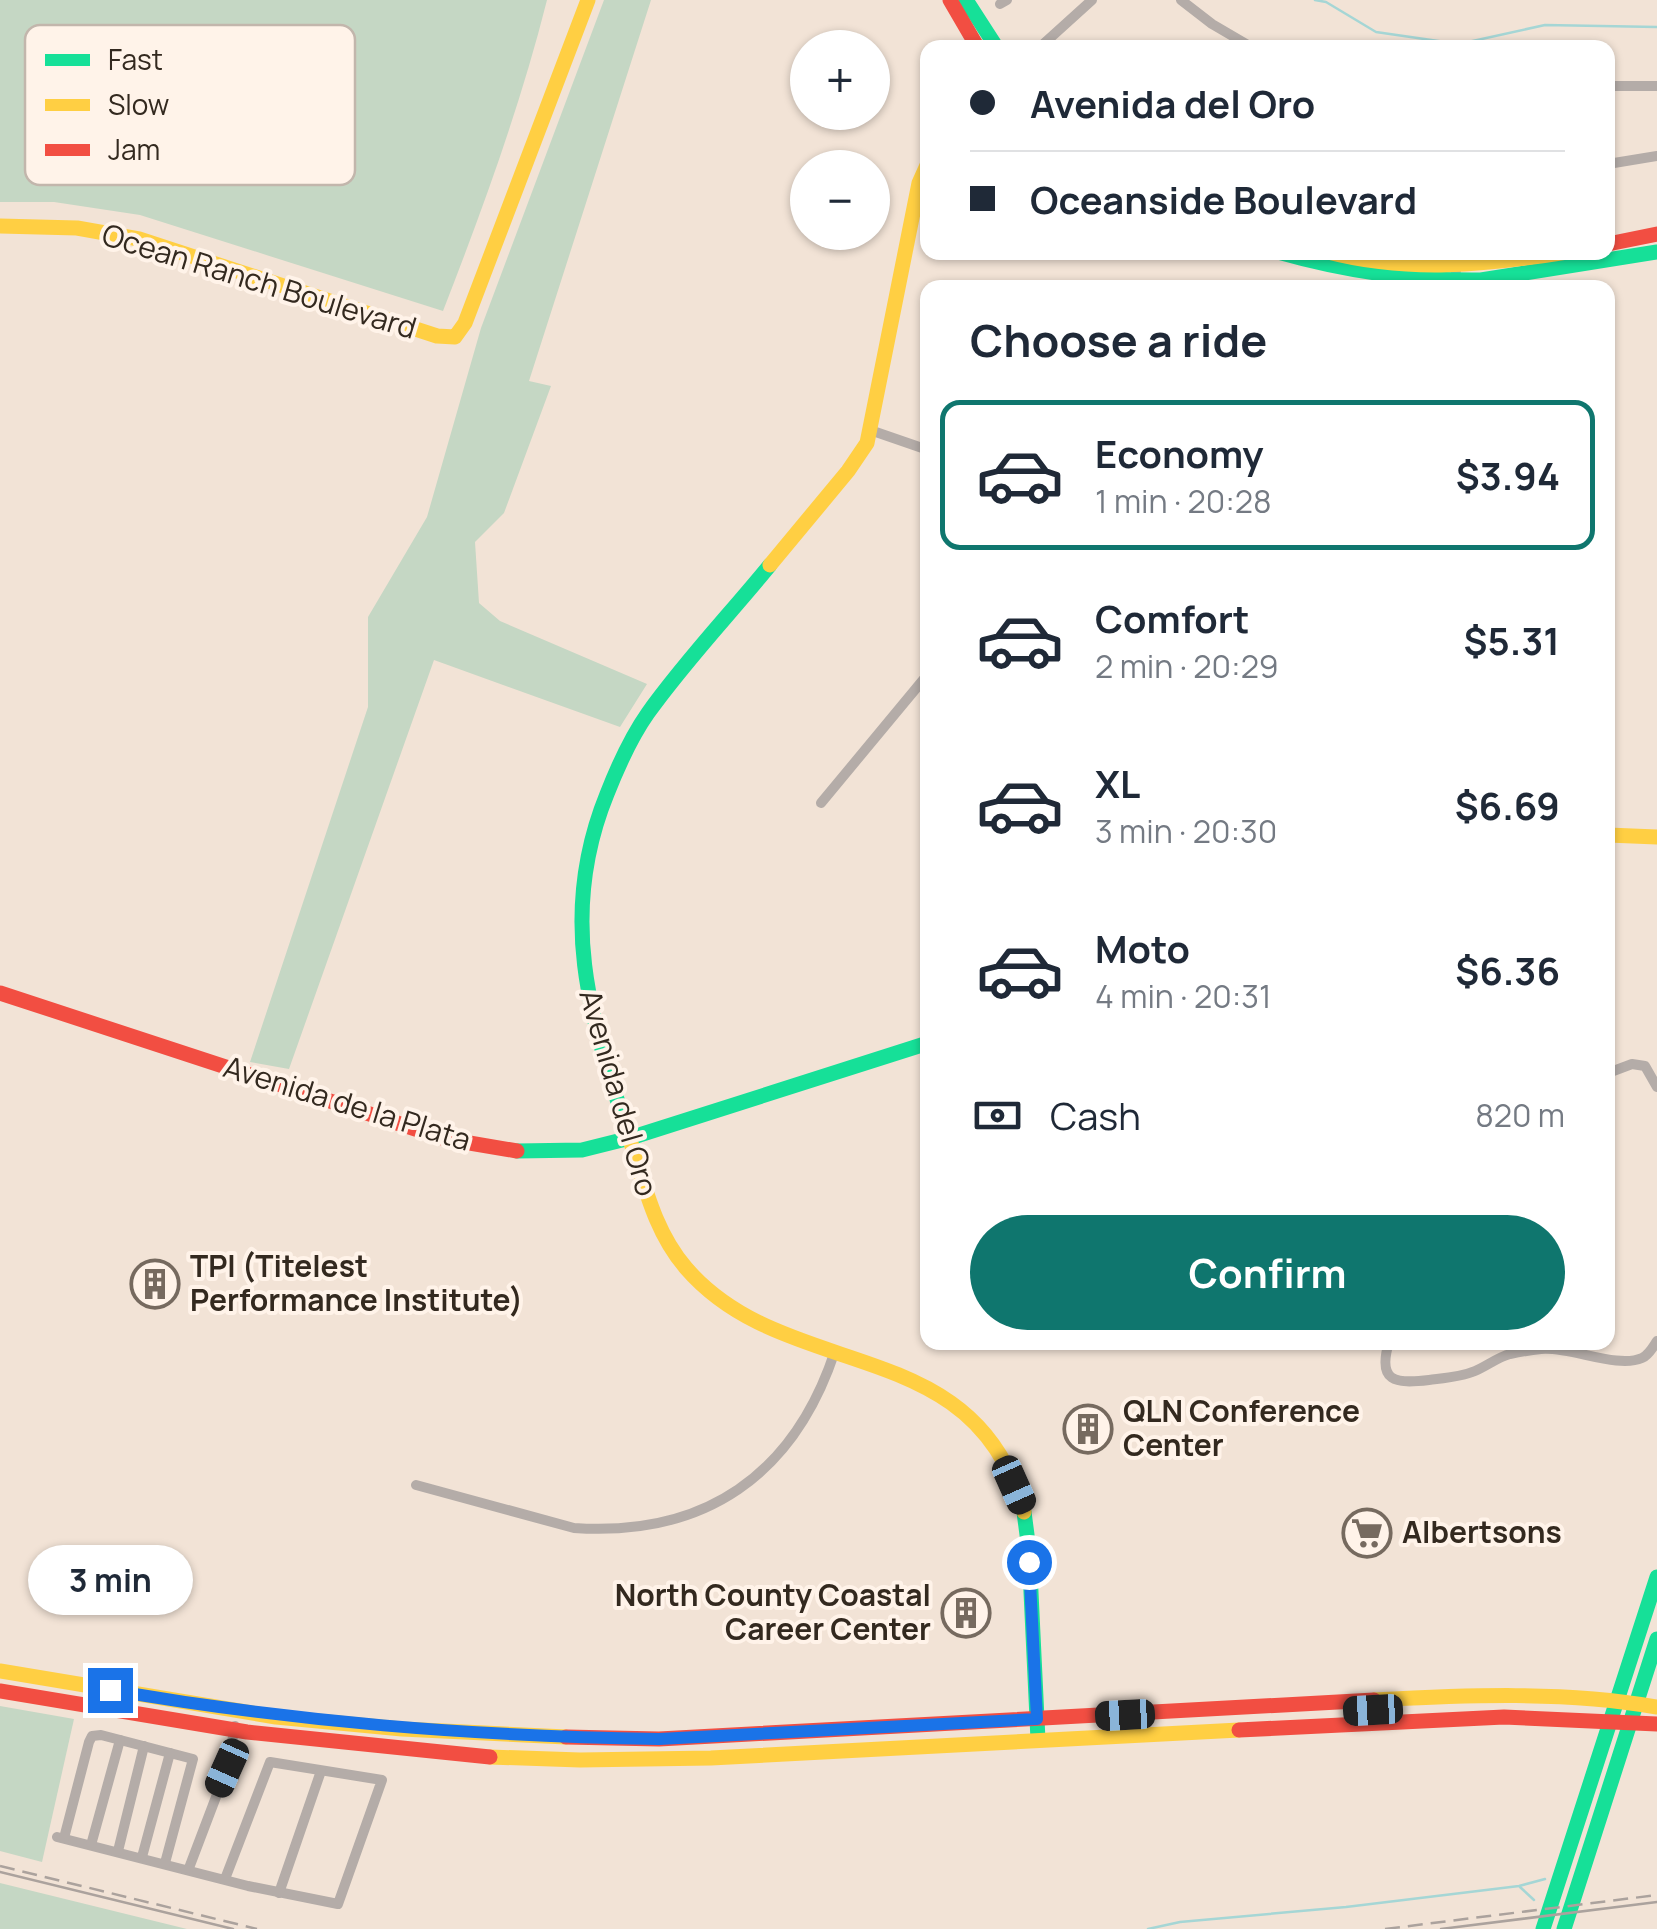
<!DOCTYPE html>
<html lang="en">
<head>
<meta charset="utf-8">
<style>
	:root { --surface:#fff; --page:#f6f6f7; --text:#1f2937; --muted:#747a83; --line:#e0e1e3; --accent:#0f766e }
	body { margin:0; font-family:Manrope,sans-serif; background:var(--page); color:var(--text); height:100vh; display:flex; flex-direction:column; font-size:38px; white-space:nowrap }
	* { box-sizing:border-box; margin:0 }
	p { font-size:32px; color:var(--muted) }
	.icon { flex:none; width:55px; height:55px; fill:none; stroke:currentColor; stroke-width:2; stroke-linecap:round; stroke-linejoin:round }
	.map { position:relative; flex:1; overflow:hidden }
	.side { position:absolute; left:920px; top:280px; width:695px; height:1070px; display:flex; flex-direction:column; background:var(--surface); border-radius:20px; box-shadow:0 2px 8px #0004 }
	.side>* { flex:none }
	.top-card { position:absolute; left:920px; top:40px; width:695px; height:220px; border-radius:20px; box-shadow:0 2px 8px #0004; display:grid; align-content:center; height:220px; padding:0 50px; background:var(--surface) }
	.tools { position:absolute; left:790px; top:30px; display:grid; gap:20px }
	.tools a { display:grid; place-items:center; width:100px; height:100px; border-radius:50%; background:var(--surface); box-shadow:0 2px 8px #0004; font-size:50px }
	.end { position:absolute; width:45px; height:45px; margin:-22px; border:12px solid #1a73e8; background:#fff; box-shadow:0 0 0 5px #fff }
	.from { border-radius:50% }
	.bubble { position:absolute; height:70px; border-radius:35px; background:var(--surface); box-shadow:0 2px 8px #0004; font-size:32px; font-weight:700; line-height:70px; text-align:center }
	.car { position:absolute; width:30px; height:60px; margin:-30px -15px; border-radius:12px; box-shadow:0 0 8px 2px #0007; background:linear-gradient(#222 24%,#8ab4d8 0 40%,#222 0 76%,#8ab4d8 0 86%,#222 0) }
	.top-card b { display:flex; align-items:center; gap:35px; height:95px; font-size:38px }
	.top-card b+b { border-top:2px solid var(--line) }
	.top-card i { width:25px; height:25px; background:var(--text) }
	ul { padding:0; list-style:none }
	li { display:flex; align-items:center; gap:30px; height:150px; margin:0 20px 15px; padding:0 30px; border:5px solid transparent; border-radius:20px }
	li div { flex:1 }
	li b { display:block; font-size:38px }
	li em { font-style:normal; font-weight:700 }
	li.selected { border-color:var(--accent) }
	li>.icon { width:90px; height:90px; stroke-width:1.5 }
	h2 { padding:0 50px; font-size:45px; line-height:120px }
	.pay { display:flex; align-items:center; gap:25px; height:110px; padding:0 50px; font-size:38px }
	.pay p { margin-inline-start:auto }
	.cta { display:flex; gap:20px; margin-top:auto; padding:20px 50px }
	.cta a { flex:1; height:115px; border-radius:60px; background:var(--accent); color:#fff; font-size:40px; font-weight:700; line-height:115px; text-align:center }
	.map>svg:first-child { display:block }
	.green { fill:#c5d7c4 }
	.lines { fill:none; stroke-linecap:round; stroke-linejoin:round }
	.stream { stroke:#a5d6d5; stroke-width:2.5 }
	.street { stroke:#b4aca8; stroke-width:10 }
	.fast { stroke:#16e098; stroke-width:15 }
	.slow { stroke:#ffcf43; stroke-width:15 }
	.jam { stroke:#f24e42; stroke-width:15 }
	.tram { stroke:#aba29d; stroke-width:2.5 }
	.rail { stroke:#aba29d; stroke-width:2.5; stroke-dasharray:15 8; stroke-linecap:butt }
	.route { stroke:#1a73e8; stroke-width:12 }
	.labels { text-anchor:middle; stroke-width:8; stroke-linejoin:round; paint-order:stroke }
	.street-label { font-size:30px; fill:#33291f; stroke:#fff3e9 }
	.poi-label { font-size:30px; font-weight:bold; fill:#33291f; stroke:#fff3e9; text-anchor:start }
	.key { fill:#fff3e9; stroke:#c2b6ac; stroke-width:2.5 }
	.key-label { font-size:28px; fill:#33291f }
</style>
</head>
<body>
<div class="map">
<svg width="1657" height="1929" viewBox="0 0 1657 1929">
	<rect width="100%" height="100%" fill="#f2e3d6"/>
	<!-- green -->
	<g class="green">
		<path d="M0 0H547C520 107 483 208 443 311L140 215 54 202H0Z"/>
		<path d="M604 0H651L529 381 551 386 504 513 475 542 479 603 500 621 647 684 620 727 434 660 289 1069 250 1062 368 707V617L427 517 481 328Z"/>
		<path d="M0 1706 74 1719 42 1862 0 1851Z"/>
		<path d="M0 1883 187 1929H0Z"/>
	</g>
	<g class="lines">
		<!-- stream -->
		<g class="stream">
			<path d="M1315 0 1326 2 1376 32 1459 44 1545 25 1657 27"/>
			<path d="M1520 1887 1534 1900"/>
			<path d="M1148 1929 1180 1922 1346 1907 1519 1886 1545 1879"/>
		</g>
		<!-- street -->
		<g class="street">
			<path d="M1181 0 1212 24 1253 48"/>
			<path d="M1000 4 1007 0"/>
			<path d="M1039 48 1092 0"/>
			<path d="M1608 86H1657"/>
			<path d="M1608 164 1657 156"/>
			<path d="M1456 252V272"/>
			<path d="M870 430 928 450"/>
			<path d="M821 803 928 674"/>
			<path d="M1608 1073 1632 1064 1645 1066 1657 1087"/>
			<path d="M1389 1342C1377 1382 1395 1384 1429 1380 1445 1378 1461 1377 1475 1371 1487 1366 1498 1357 1510 1354 1520 1352 1531 1350 1541 1349 1570 1346 1617 1369 1642 1358 1649 1355 1653 1347 1657 1341"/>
			<path d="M416 1485 574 1528C705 1537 794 1475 835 1351"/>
			<path d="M57 1837 248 1886 338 1904 382 1780 270 1762 225 1879"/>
			<path d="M64 1838 89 1742 92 1736 101 1735 193 1759 165 1863"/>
			<path d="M91 1845 120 1740"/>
			<path d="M118 1851 144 1746"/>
			<path d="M142 1857 170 1753"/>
			<path d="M189 1868 227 1768 235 1726"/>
			<path d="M279 1893 321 1771"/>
		</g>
		<!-- fast -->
		<g class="fast">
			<path d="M966 0 997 48"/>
			<path d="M1278 252C1345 271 1411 281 1481 280L1657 252"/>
			<path d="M631 1143C592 1022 556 919 607 794 618 766 631 737 648 713 685 661 730 614 770 565"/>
			<path d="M517 1151 582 1150 630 1138 928 1043"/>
			<path d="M1024 1512 1029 1550 1038 1740"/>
			<path d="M1543 1929 1657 1577"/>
			<path d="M1564 1929 1657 1639"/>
		</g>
		<!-- slow -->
		<g class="slow">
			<path d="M0 226 77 228 139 239 437 336 455 337 465 323 588 0"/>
			<path d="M1328 252C1409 273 1486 265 1567 252"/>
			<path d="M770 565 848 471 867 443 919 183 928 163"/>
			<path d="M1608 835 1657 837"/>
			<path d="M631 1143C645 1187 655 1232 686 1268 787 1385 975 1330 1024 1512"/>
			<path d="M0 1671 276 1717 402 1729 566 1737"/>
			<path d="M1374 1700C1468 1695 1564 1691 1657 1707"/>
			<path d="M490 1757 580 1760 711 1758 1239 1730"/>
		</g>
		<!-- jam -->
		<g class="jam">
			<path d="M950 0 978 48"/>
			<path d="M1608 244 1657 234"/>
			<path d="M0 993 446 1139 517 1151"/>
			<path d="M0 1691 247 1732 490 1757"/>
			<path d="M1239 1730 1504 1717 1657 1724"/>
			<path d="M566 1737 659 1739 1374 1700"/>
		</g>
		<!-- tram -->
		<g class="tram">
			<path d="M0 1872 233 1929"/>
			<path d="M1441 1929 1657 1902"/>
		</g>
		<!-- rail -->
		<g class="rail">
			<path d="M0 1866 257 1929"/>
			<path d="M1385 1929 1657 1895"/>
		</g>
	</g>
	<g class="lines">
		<!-- route -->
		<path class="route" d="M110 1690C295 1722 471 1736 659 1739L1037 1719 1029 1562"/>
	</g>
	<!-- icons -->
	<defs>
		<g id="building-ring" transform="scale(2.5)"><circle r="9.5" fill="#fff3e9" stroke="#766a5f" stroke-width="1.5"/><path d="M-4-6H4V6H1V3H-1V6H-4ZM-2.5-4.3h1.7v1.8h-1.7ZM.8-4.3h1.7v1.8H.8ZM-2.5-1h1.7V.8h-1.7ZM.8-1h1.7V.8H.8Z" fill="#766a5f"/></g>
		<g id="supermarket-ring" transform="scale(2.5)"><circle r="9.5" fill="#fff3e9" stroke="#766a5f" stroke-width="1.5"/><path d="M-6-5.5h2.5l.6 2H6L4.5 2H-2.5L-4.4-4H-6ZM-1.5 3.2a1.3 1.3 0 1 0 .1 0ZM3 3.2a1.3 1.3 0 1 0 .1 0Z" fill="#766a5f"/></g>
	</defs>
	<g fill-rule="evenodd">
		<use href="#building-ring" x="155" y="1284"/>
		<use href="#building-ring" x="1088" y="1429"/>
		<use href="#supermarket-ring" x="1367" y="1533"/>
		<use href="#building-ring" x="966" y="1613"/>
	</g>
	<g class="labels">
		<!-- street labels -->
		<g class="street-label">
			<text transform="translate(259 282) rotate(17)" y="10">Ocean Ranch Boulevard</text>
			<text transform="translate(618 1093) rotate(74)" y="10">Avenida del Oro</text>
			<text transform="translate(347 1104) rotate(17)" y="10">Avenida de la Plata</text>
		</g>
		<!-- poi labels -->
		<g class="poi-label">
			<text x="190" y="1277">TPI (Titelest<tspan x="190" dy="34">Performance Institute)</tspan></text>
			<text x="1123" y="1422">QLN Conference<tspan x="1123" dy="34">Center</tspan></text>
			<text x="1402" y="1543">Albertsons</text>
			<text x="931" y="1606" text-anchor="end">North County Coastal<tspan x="931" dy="34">Career Center</tspan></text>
		</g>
	</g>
	<!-- legend -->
	<rect x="25" y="25" width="330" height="160" rx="15" class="key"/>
	<rect x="45" y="54" width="45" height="12" fill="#16e098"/>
	<rect x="45" y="99" width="45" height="12" fill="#ffcf43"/>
	<rect x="45" y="144" width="45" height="12" fill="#f24e42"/>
	<g class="key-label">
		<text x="108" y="70">Fast</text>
		<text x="108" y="115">Slow</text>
		<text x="108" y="160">Jam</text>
	</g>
</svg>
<div class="tools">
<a>+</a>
<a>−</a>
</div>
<i class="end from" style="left:1029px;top:1562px"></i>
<i class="end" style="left:110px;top:1690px"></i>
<div class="bubble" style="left:28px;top:1545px;width:165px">3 min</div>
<i class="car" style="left:1014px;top:1485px;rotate:156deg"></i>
<i class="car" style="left:1373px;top:1710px;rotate:267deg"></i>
<i class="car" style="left:1125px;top:1715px;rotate:267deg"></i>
<i class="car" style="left:227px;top:1768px;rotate:204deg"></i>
<div class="top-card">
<b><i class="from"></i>Avenida del Oro</b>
<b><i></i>Oceanside Boulevard</b>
</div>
<section class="side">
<h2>Choose a ride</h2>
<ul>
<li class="selected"><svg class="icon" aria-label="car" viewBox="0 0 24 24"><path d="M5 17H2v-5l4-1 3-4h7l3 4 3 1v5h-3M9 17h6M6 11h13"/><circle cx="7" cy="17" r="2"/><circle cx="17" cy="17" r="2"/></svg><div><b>Economy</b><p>1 min · 20:28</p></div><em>$3.94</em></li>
<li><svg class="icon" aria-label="car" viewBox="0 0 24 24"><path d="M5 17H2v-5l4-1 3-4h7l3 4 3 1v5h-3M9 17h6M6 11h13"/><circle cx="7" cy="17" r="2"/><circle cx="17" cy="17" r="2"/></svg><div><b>Comfort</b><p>2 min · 20:29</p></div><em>$5.31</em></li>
<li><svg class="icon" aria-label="car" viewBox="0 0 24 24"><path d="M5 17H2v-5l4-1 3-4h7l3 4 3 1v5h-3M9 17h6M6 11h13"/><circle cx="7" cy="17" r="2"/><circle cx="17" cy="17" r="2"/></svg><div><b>XL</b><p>3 min · 20:30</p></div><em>$6.69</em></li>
<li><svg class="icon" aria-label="car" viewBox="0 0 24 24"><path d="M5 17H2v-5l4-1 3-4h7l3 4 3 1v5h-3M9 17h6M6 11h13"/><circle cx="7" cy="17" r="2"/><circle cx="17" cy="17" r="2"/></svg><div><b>Moto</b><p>4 min · 20:31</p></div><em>$6.36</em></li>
</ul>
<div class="pay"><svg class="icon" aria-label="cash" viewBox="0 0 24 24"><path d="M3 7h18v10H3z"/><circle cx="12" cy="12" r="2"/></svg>Cash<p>820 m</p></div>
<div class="cta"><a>Confirm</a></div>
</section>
</div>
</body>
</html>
